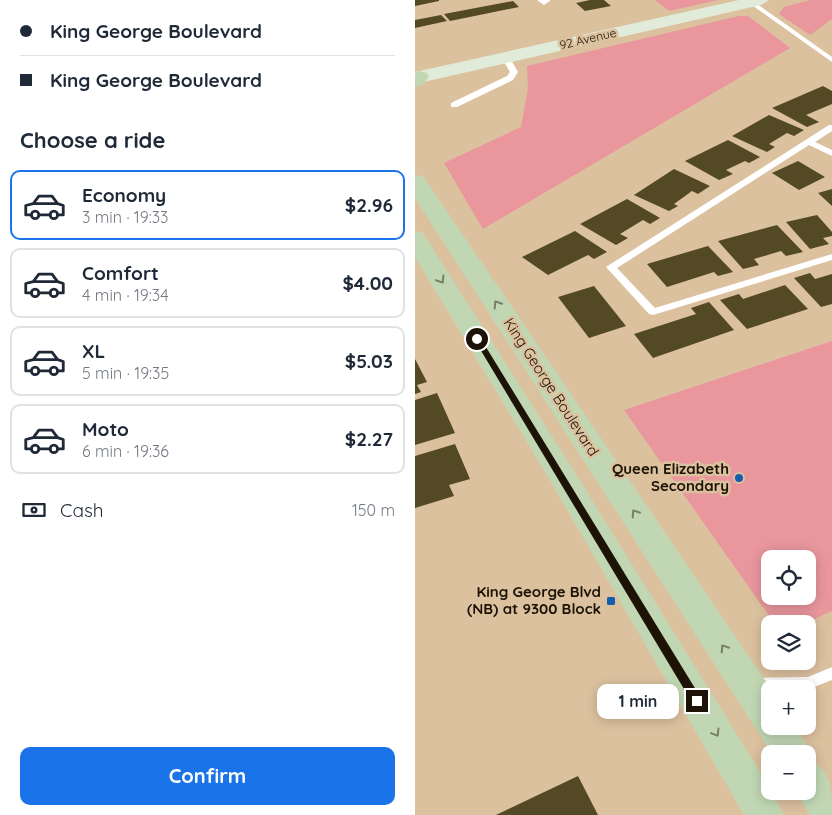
<!DOCTYPE html>
<html lang="en">
<head>
<meta charset="utf-8">
<style>
	:root { --surface:#fff; --page:#f2f2f3; --text:#1f2937; --muted:#747a83; --line:#e0e1e3; --accent:#1a73e8 }
	body { margin:0; font-family:Quicksand,sans-serif; background:var(--page); color:var(--text); height:100vh; display:flex; flex-direction:column; font-size:19px; white-space:nowrap }
	* { box-sizing:border-box; margin:0 }
	p { font-size:16px; color:var(--muted) }
	.icon { flex:none; width:28px; height:28px; fill:none; stroke:currentColor; stroke-width:2; stroke-linecap:round; stroke-linejoin:round }
	.map { position:relative; flex:1; overflow:hidden }
	.side { display:flex; flex-direction:column; background:var(--surface); width:415px }
	.side>* { flex:none }
	.banner { display:grid; align-content:center; height:110px; padding:0 20px; background:var(--surface) }
	.controls { position:absolute; left:346px; top:550px; display:grid; gap:10px }
	.controls a { display:grid; place-items:center; width:55px; height:55px; border-radius:10px; background:var(--surface); box-shadow:0 2px 12px #0003; font-size:25px }
	.end { position:absolute; width:22px; height:22px; margin:-11px; border:6px solid #1c1306; background:#fff; box-shadow:0 0 0 2px #fff }
	.from { border-radius:50% }
	.bubble { position:absolute; height:35px; border-radius:10px; background:var(--surface); box-shadow:0 2px 12px #0003; font-size:16px; font-weight:700; line-height:35px; text-align:center }
	.banner b { display:flex; align-items:center; gap:18px; height:48px; font-size:19px }
	.banner b+b { border-top:1px solid var(--line) }
	.banner i { width:12px; height:12px; background:var(--text) }
	ul { padding:0; list-style:none }
	li { display:flex; align-items:center; gap:15px; height:70px; margin:0 10px 8px; padding:0 10px; border:2px solid var(--line); border-radius:10px }
	li div { flex:1 }
	li b { display:block; font-size:19px }
	li em { font-style:normal; font-weight:700 }
	li.active { border-color:var(--accent) }
	li>.icon { width:45px; height:45px; stroke-width:1.5 }
	h2 { padding:0 20px; font-size:22px; line-height:60px }
	.pay { display:flex; align-items:center; gap:12px; height:55px; padding:0 20px; font-size:19px }
	.pay p { margin-inline-start:auto }
	.primary-button { display:flex; gap:10px; margin-top:auto; padding:10px 20px }
	.primary-button a { flex:1; height:58px; border-radius:10px; background:var(--accent); color:#fff; font-size:20px; font-weight:700; line-height:58px; text-align:center }
	main { display:flex; flex:1; min-height:0 }
	.map>svg:first-child { display:block }
	.green { fill:#e9969d; fill-rule:evenodd }
	.building { fill:#534925 }
	.lines { fill:none; stroke-linecap:round; stroke-linejoin:round }
	.service { fill:#fff; fill-rule:evenodd }
	.minor { fill:#fff; fill-rule:evenodd }
	.secondary { fill:#e0ebd9; fill-rule:evenodd }
	.primary { fill:#c1d7b3; fill-rule:evenodd }
	.oneway { stroke:#777f65 }
	.route { fill:#1c1306 }
	.poi-dot { fill:#125ead; stroke:#dcc19f; stroke-width:2 }
	.labels { text-anchor:middle; stroke-width:5; stroke-linejoin:round; paint-order:stroke }
	.far-street-label { font-size:12px; fill:#1c1306; stroke:#dcc19f }
	.street-label { font-size:15px; fill:#1c1306; stroke:#dcc19f }
	.poi-label { font-size:15px; font-weight:bold; fill:#1c1306; stroke:#dcc19f; text-anchor:end }
</style>
</head>
<body>
<main>
<section class="side">
<div class="banner">
<b><i class="from"></i>King George Boulevard</b>
<b><i></i>King George Boulevard</b>
</div>
<h2>Choose a ride</h2>
<ul>
<li class="active"><svg class="icon" aria-label="car" viewBox="0 0 24 24"><path d="M5 17H2v-5l4-1 3-4h7l3 4 3 1v5h-3M9 17h6M6 11h13"/><circle cx="7" cy="17" r="2"/><circle cx="17" cy="17" r="2"/></svg><div><b>Economy</b><p>3 min · 19:33</p></div><em>$2.96</em></li>
<li><svg class="icon" aria-label="car" viewBox="0 0 24 24"><path d="M5 17H2v-5l4-1 3-4h7l3 4 3 1v5h-3M9 17h6M6 11h13"/><circle cx="7" cy="17" r="2"/><circle cx="17" cy="17" r="2"/></svg><div><b>Comfort</b><p>4 min · 19:34</p></div><em>$4.00</em></li>
<li><svg class="icon" aria-label="car" viewBox="0 0 24 24"><path d="M5 17H2v-5l4-1 3-4h7l3 4 3 1v5h-3M9 17h6M6 11h13"/><circle cx="7" cy="17" r="2"/><circle cx="17" cy="17" r="2"/></svg><div><b>XL</b><p>5 min · 19:35</p></div><em>$5.03</em></li>
<li><svg class="icon" aria-label="car" viewBox="0 0 24 24"><path d="M5 17H2v-5l4-1 3-4h7l3 4 3 1v5h-3M9 17h6M6 11h13"/><circle cx="7" cy="17" r="2"/><circle cx="17" cy="17" r="2"/></svg><div><b>Moto</b><p>6 min · 19:36</p></div><em>$2.27</em></li>
</ul>
<div class="pay"><svg class="icon" aria-label="cash" viewBox="0 0 24 24"><path d="M3 7h18v10H3z"/><circle cx="12" cy="12" r="2"/></svg>Cash<p>150 m</p></div>
<div class="primary-button"><a>Confirm</a></div>
</section>
<div class="map">
<svg width="417" height="815" viewBox="0 0 417 815">
	<rect width="100%" height="100%" fill="#dcc19f"/>
	<!-- green -->
	<g class="green">
		<path d="M240 0H303L254 11Z"/>
		<path d="M395 0H417V19L395 35 364 14 369 7Z"/>
		<path d="M324 16H333L375 48 68 229 29 163 106 127 113 88 112 66Z"/>
		<path d="M417 341V611L388 624H360L209 410ZM355 559H392V596H355Z"/>
	</g>
	<!-- building -->
	<g class="building">
		<path d="M0 0H24V1L0 6Z"/>
		<path d="M175 0H189L196 6 170 11 161 3Z"/>
		<path d="M98 1 104 7 35 21 29 14Z"/>
		<path d="M26 15 32 21 0 28V20Z"/>
		<path d="M408 86 417 91V104L391 115 404 122 392 127 357 108Z"/>
		<path d="M354 115 389 130 379 136 372 133 354 144 360 147 352 152 317 136Z"/>
		<path d="M313 140 345 157 334 163 330 161 311 170 318 174 304 180 270 161Z"/>
		<path d="M383 161 410 177 384 190 357 173Z"/>
		<path d="M259 169 295 186 283 194 277 191 259 204 263 206 254 211 219 195Z"/>
		<path d="M417 189V206L403 193Z"/>
		<path d="M212 199 245 218 235 224 228 220 205 234 213 238 201 245 165 224Z"/>
		<path d="M402 215 417 232V236L408 238 414 244 395 249 371 222Z"/>
		<path d="M362 225 388 252 371 256 366 251 339 259 344 265 328 269 303 241Z"/>
		<path d="M160 231 192 252 179 259 173 255 133 275 107 257Z"/>
		<path d="M293 246 318 272 303 276 299 272 252 287 232 264Z"/>
		<path d="M395 273 400 279 417 274V304L406 307 379 278Z"/>
		<path d="M370 285 393 309 332 329 305 300 324 294 328 299Z"/>
		<path d="M179 286 211 326 174 338 143 297Z"/>
		<path d="M294 302 319 330 238 358 219 334 281 314 276 308Z"/>
		<path d="M0 359 12 382 2 385 6 392 0 394Z"/>
		<path d="M22 393 40 433 0 445V400Z"/>
		<path d="M40 444 55 479 34 485 39 496 0 508V456Z"/>
		<path d="M163 776 183 815H81Z"/>
	</g>
	<g class="lines">
		<!-- service -->
		<g class="service">
			<path d="M334 1H338L417 57V62L334 3Z"/>
			<path d="M87 55H93L103 72 98 80 42 107H36V103L92 76 95 72 86 57Z"/>
			<path d="M414 125H417V131L400 142 417 150V156L394 145 202 268 240 308 417 254V260L238 315 234 314 191 267Z"/>
			<path d="M417 667V680L394 689 338 690 333 688 331 684 333 680 338 678 393 677Z"/>
		</g>
		<!-- minor -->
		<path class="minor" d="M122 0H135V1L129 5Z"/>
		<!-- secondary -->
		<path class="secondary" d="M324 0H354L346 5 0 84V72Z"/>
		<!-- primary -->
		<g class="primary">
			<path d="M5 71 12 73 14 77 7 85 0 87V73Z"/>
			<path d="M0 175 8 176 356 689 355 726H381L396 754 394 760C417 771 417 790 417 815H395L380 791H392V754H357L0 198Z"/>
			<path d="M0 231 8 233 11 238 156 466 355 788C357 795 365 806 369 815H329L136 482 0 257Z"/>
		</g>
	</g>
	<!-- one-way arrows -->
	<defs><path id="oneway-chevron" d="M-2-3.5L2.5 0L-2 3.5" fill="none" stroke-width="1.6" stroke-linecap="round" stroke-linejoin="round" transform="scale(1.25)"/></defs>
	<g class="oneway">
		<use href="#oneway-chevron" transform="translate(26 280) rotate(58)"/>
		<use href="#oneway-chevron" transform="translate(82 304) rotate(-123)"/>
		<use href="#oneway-chevron" transform="translate(220 513) rotate(-123)"/>
		<use href="#oneway-chevron" transform="translate(309 648) rotate(-123)"/>
		<use href="#oneway-chevron" transform="translate(301 733) rotate(59)"/>
	</g>
	<!-- route -->
	<path class="route" d="M62 337 66 339 286 698V704H278L59 339Z"/>
	<!-- markers -->
	<g class="poi-dot">
		<circle cx="324" cy="478" r="5"/>
		<rect x="191" y="596" width="10" height="10" rx="2.5"/>
	</g>
	<g class="labels">
		<!-- far-street labels -->
		<g class="far-street-label">
			<text transform="translate(173 39) rotate(-13)" y="4">92 Avenue</text>
		</g>
		<!-- street labels -->
		<g class="street-label">
			<text transform="translate(136 387) rotate(57)" y="5">King George Boulevard</text>
		</g>
		<!-- poi labels -->
		<g class="poi-label">
			<text x="314" y="474">Queen Elizabeth<tspan x="314" dy="17">Secondary</tspan></text>
			<text x="186" y="597">King George Blvd<tspan x="186" dy="17">(NB) at 9300 Block</tspan></text>
		</g>
	</g>
</svg>
<div class="controls">
<a><svg class="icon" aria-label="locate" viewBox="0 0 24 24"><circle cx="12" cy="12" r="6"/><path d="M12 2v4M12 18v4M2 12h4M18 12h4"/></svg></a>
<a><svg class="icon" aria-label="layers" viewBox="0 0 24 24"><path d="M12 4l9 5-9 5-9-5zM3 14l9 5 9-5"/></svg></a>
<a>+</a>
<a>−</a>
</div>
<i class="end from" style="left:62px;top:339px"></i>
<i class="end" style="left:282px;top:701px"></i>
<div class="bubble" style="left:182px;top:684px;width:82px">1 min</div>
</div>
</main>
</body>
</html>
